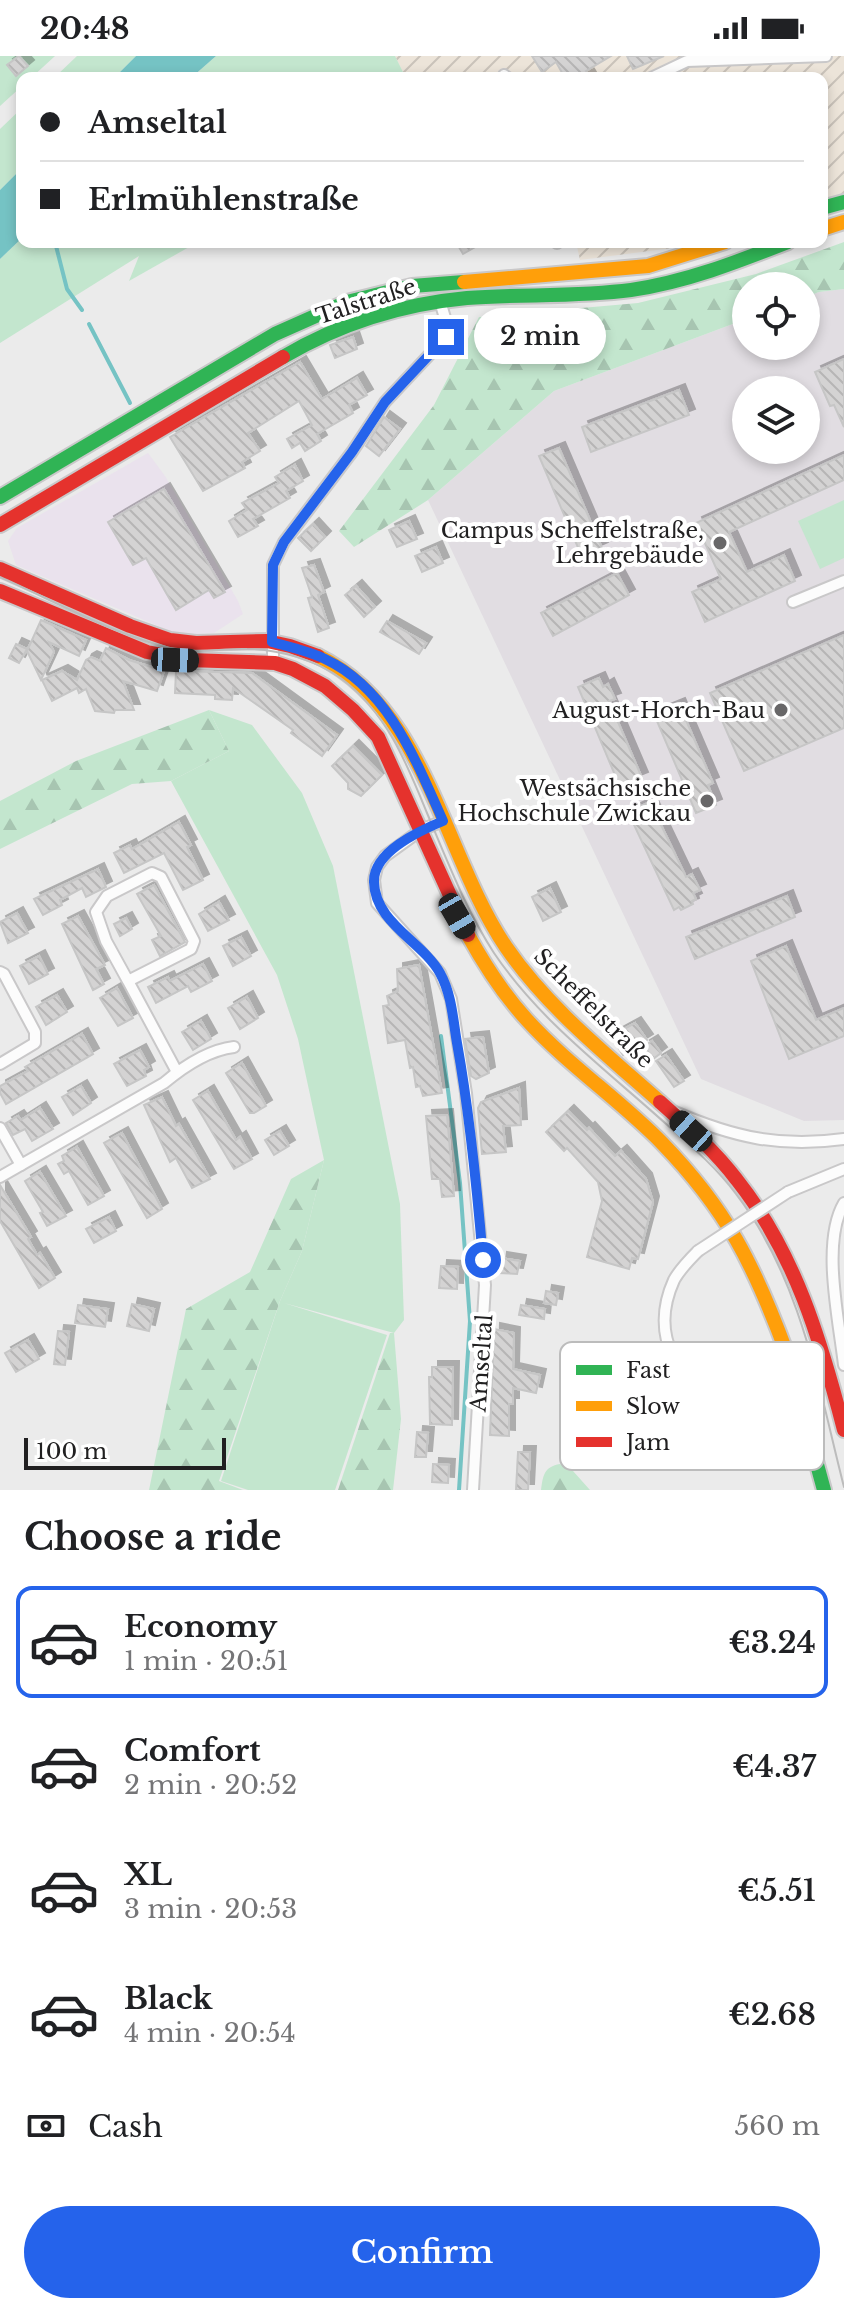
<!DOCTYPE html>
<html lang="en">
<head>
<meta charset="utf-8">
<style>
	:root { --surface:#fff; --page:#f2f2f2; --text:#202124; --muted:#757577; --line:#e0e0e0; --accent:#2563eb }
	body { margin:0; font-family:"Libre Baskerville",serif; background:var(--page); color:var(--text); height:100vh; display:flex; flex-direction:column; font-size:30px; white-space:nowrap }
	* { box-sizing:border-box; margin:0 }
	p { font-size:26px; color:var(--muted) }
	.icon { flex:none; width:44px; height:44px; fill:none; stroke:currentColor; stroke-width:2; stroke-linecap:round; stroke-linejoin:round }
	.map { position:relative; height:1434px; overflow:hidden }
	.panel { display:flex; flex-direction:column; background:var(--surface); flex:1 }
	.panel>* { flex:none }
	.hud { position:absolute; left:16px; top:16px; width:812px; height:176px; border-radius:16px; box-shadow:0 4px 12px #0003; display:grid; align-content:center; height:176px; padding:0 24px; background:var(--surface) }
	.controls { position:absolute; left:732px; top:216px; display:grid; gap:16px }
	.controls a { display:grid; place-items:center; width:88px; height:88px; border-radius:50%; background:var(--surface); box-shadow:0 4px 12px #0003; font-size:40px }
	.scale { position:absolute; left:24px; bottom:20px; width:202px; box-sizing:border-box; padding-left:8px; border:4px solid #212021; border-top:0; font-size:22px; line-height:28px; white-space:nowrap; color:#212021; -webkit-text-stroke:6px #fff; paint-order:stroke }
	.end { position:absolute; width:36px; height:36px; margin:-18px; border:10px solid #2563eb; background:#fff; box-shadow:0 0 0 4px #fff }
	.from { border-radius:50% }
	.bubble { position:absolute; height:56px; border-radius:28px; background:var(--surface); box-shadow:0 4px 12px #0003; font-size:26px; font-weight:600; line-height:56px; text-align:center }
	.car { position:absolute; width:24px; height:48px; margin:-24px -12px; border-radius:10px; box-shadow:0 0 6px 2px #0007; background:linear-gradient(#222 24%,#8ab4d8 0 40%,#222 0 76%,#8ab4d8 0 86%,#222 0) }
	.hud b { display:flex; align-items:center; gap:28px; height:76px; font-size:30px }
	.hud b+b { border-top:2px solid var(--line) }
	.hud i { width:20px; height:20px; background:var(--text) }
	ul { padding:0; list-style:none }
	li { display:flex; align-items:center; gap:24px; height:112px; margin:0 16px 12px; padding:0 8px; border:4px solid transparent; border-radius:16px }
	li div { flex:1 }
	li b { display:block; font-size:30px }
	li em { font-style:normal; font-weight:600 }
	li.selected { border-color:var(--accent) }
	li>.icon { width:72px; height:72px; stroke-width:1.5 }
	h2 { padding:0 24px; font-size:36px; line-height:96px }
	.pay { display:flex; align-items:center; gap:20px; height:88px; padding:0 24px; font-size:30px }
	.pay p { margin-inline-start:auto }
	.cta { display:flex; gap:16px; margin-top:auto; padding:16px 24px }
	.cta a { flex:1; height:92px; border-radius:48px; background:var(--accent); color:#fff; font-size:32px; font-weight:600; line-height:92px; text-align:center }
	.status { display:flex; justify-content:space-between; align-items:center; height:56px; padding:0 40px; background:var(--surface); direction:ltr }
	.status svg { height:22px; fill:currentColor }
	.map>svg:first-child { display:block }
	.commercial { fill:#eae2ed }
	.industrial { fill:url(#industrial-furrows) }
	.built { fill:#e1dde2; fill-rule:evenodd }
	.green { fill:#c3e6ce }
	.forest { fill:url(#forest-firs) }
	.water { fill:#75c3c4 }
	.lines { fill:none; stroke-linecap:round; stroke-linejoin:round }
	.stream { stroke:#75c3c4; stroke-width:4 }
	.building { fill:url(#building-back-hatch); stroke:#c6c6c6; stroke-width:2; filter:url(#shadow) }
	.street-casing { stroke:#c9c8c9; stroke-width:14 }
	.fast-casing { stroke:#c9c8c9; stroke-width:18 }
	.slow-casing { stroke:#c9c8c9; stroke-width:18 }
	.jam-casing { stroke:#c9c8c9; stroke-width:18 }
	.street { stroke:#fcfcfc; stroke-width:10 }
	.fast { stroke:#30b455; stroke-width:14 }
	.slow { stroke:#ff9f0a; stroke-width:14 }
	.jam { stroke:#e5322d; stroke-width:14 }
	.tram { stroke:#bcbcbc; stroke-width:2 }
	.street-bridge-casing { stroke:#c9c8c9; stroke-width:14; stroke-linecap:butt }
	.street-bridge { stroke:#fcfcfc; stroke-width:10 }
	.route { stroke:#2563eb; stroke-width:10 }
	.poi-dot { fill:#686768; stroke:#fff; stroke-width:3 }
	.labels { text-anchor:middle; stroke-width:8; stroke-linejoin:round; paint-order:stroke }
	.street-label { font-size:22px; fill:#212021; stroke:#fff }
	.poi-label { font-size:22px; fill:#212021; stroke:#fff; text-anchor:end }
	.key { fill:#fff; stroke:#bcbcbc; stroke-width:2 }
	.key-label { font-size:22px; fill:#212021 }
</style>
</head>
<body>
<div class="status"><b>20:48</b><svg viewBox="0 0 49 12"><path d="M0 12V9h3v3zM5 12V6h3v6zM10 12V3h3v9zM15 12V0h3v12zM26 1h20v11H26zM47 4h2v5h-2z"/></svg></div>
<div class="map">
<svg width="844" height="1434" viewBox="0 0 844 1434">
	<defs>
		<pattern id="industrial-furrows" width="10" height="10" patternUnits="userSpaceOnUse" patternTransform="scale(2)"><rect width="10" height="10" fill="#ece4d9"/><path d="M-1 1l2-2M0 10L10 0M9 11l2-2" fill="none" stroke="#cac3ba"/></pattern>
		<pattern id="forest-firs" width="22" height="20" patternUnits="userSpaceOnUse" patternTransform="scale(2)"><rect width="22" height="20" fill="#c3e6ce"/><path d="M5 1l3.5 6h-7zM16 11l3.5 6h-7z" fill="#a7c5b1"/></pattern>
		<pattern id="building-back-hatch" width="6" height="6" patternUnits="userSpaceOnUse" patternTransform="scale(2)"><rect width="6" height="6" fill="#d4d3d3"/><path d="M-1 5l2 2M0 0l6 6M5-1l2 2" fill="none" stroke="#b6b5b5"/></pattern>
		<filter id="shadow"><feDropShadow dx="6" dy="-6" stdDeviation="0" flood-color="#0004"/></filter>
	</defs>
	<rect width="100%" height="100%" fill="#ebebeb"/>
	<!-- commercial -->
	<path class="commercial" d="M148 397 165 420 238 545 243 558 214 577 179 579 16 509 8 485 17 472Z"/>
	<!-- industrial -->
	<g class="industrial">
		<path d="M395 0H844V137L822 144V22H406Z"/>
		<path d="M576 186H693L680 191 580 204Z"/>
	</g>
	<!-- built -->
	<path class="built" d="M844 233V1064L804 1065 701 1023 428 444 554 335 746 263V290H806V241L819 236ZM746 334H806V394H746Z"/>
	<!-- green -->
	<g class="green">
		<path d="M0 0H55L31 22H22V30L0 50Z"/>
		<path d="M77 0H136L114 22H54Z"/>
		<path d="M216 0H395L406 22H191Z"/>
		<path d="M22 52V112L0 134V73Z"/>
		<path d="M22 182V186H198L129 225 139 200 0 287V203Z"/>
		<path d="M844 444V502L820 513 798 465Z"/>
		<path d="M209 654 252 669 302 737 333 810 400 1148 404 1264 394 1277 284 1247 387 1279 335 1434H248L221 1425 280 1245 302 1195 324 1104 298 983 277 919 171 725 229 695Z"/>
	</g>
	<!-- forest -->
	<g class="forest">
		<path d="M844 186V233L819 236 806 241V230H746V263L554 335 428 444 354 491 339 475 434 349 479 261 638 247 756 218Z"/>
		<path d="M209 654 229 695 171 725 132 728 0 793V745L76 705Z"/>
		<path d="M324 1104 302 1195 280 1245 219 1425 243 1434H149L186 1253 250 1216 291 1123Z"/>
		<path d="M390 1277H394L401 1363 393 1434H338Z"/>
		<path d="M560 1408 573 1415 590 1434H541C543 1419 544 1411 560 1408Z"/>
	</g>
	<!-- water -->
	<g class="water">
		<path d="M136 0H216L191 22H114Z"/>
		<path d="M22 112V182L0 203V134Z"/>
	</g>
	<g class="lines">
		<!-- stream -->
		<g class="stream">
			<path d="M55 186 67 233 82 254"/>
			<path d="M89 268 130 347"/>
			<path d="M441 980 460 1127 470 1265 459 1434"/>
		</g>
	</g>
	<!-- building -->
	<g class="building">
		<path d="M19 0 28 10 16 20 7 9Z"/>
		<path d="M532 0H611L586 15 590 22H565L556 6 542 16Z"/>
		<path d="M627 0H664L633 13Z"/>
		<path d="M456 186H484L463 198Z"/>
		<path d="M353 281 357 293 335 302 330 289Z"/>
		<path d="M844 303V371L834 349 830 350 815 316Z"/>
		<path d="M300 306 322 343 357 322 367 339 349 349 353 357 317 378 321 385 305 395 300 387 292 392 287 383 312 369 299 345 248 377 260 395 242 406 245 412 203 435 170 381Z"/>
		<path d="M679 334 689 359 591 396 582 371Z"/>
		<path d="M384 361 400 373 379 400 366 390Z"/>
		<path d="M559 392 602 492 582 501 539 400Z"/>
		<path d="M844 399V424L729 476 747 516 784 499 795 525 705 566 692 536 721 523 696 467Z"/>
		<path d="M295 409 303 425 286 435 290 442 253 463 258 470 238 481 229 465 247 454 242 447 279 427 275 421Z"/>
		<path d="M164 433 225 536 214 542 209 534 176 554 146 502 133 509 108 466Z"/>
		<path d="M409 465 417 483 397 491 389 474Z"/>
		<path d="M313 468 325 481 311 495 298 482Z"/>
		<path d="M436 491 443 507 422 516 415 500Z"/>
		<path d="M314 509 324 536 318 539 329 572 318 576 308 542 312 541 302 512Z"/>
		<path d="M617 517 629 539 553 580 541 557Z"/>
		<path d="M356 530 375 551 364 561 345 539Z"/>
		<path d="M41 564 86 584 79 600 49 586 54 596 41 624 27 595Z"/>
		<path d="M387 565 426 587 419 598 380 576Z"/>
		<path d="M844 579V672L744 715 710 637Z"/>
		<path d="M16 588 27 593 19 607 9 602Z"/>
		<path d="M106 592 129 604 164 615 157 635 123 625 134 654H115L114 657 95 655 86 633 79 637 77 632 52 645 42 624 62 615 77 624 86 604 91 601 100 605Z"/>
		<path d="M176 615 252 617 337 679 322 700 291 677 293 674 233 632 232 644 215 643V639L175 637Z"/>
		<path d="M599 622 603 631 608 628 615 643 609 645 642 722 620 731 578 631Z"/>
		<path d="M679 648 713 727 708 729 716 749 696 757 654 658Z"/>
		<path d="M353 690 382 719 361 740 348 733V727L332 710Z"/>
		<path d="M650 746 686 821 692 818 700 834 693 837 696 843 692 845 693 848 681 854 679 851 674 854 628 756Z"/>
		<path d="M179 766 191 789 187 791 203 824 183 834 164 797 124 817 114 797 130 789 132 793Z"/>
		<path d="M98 813 106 831 86 841 82 832 60 844 62 849 43 859 34 843Z"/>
		<path d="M154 829 185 886 160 900 152 884 161 880 137 838Z"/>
		<path d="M550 832 561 856 543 865 532 841Z"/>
		<path d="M787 840 795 861 695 903 686 881Z"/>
		<path d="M219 846 229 864 208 875 199 858Z"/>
		<path d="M17 857 28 877 8 887 0 866Z"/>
		<path d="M78 860 105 909 96 913 104 928 93 934 62 868Z"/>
		<path d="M126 862 132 873 120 880 114 868Z"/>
		<path d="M241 881 251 900 233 910 223 890Z"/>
		<path d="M786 890 816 964 844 952V980L789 1003 751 905Z"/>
		<path d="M39 900 48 918 29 928 20 910Z"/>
		<path d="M203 908 212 925 191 936 188 930 156 947 148 931 168 921 170 925Z"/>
		<path d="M419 909 442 1037 423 1040 420 1030 416 1031 413 1011 410 1012 405 984 388 987 383 950 389 949 387 940 398 935 397 913Z"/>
		<path d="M117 932 133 962 118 970 100 942Z"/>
		<path d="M57 939 67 956 46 969 36 951Z"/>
		<path d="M247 941 258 962 240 973 228 952Z"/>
		<path d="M201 965 211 983 193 994 182 976Z"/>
		<path d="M635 967 647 984 623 999 611 980Z"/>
		<path d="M82 978 93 998 6 1048 0 1037V1030L28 1015 25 1011Z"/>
		<path d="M483 981 489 1017 476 1023 471 1020 465 983Z"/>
		<path d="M652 985 661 997 653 1003 644 990Z"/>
		<path d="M140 994 149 1011 144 1014 146 1020 127 1030 114 1008Z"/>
		<path d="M666 999 684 1025 674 1031 656 1005Z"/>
		<path d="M242 1007 266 1050 254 1057H250L226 1017Z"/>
		<path d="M81 1030 91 1047 73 1059 62 1041Z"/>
		<path d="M519 1032 521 1069 503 1070 506 1096 482 1098 478 1052 481 1046Z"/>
		<path d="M208 1035 236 1084 240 1081 252 1103 234 1113 193 1044Z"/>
		<path d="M162 1041 176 1070 179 1068 210 1123 192 1132 176 1102 170 1106 144 1049Z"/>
		<path d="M40 1052 53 1073 32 1085 25 1073 13 1079 6 1067 18 1060 21 1064Z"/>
		<path d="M568 1055 587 1074 589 1072 615 1100 621 1095 646 1123 653 1146 638 1203 632 1202 629 1213 587 1201 602 1145 598 1126 567 1092 564 1095 546 1076Z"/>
		<path d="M447 1059 454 1140 442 1141 440 1123H432L426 1060Z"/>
		<path d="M280 1075 289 1090 274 1099 265 1084Z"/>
		<path d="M122 1077 162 1153 147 1162 104 1087Z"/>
		<path d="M77 1091 104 1140 88 1149 69 1115 64 1118 58 1108 64 1105 62 1100Z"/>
		<path d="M40 1116 66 1160 47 1170 40 1157 43 1156 25 1125Z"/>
		<path d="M0 1129 31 1181 28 1183 37 1199 40 1197 55 1222 39 1232 0 1165Z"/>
		<path d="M109 1161 116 1175 94 1187 86 1173Z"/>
		<path d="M501 1202 520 1205 517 1218 499 1217Z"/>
		<path d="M441 1210 458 1211 457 1233 439 1232Z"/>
		<path d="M546 1235 558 1237 556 1249 544 1247Z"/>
		<path d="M132 1248 154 1253 149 1275 127 1270Z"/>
		<path d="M78 1249 108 1253 105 1271 75 1267Z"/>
		<path d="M521 1249 545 1253 544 1263 519 1259Z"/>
		<path d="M494 1273 514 1277 513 1313 540 1319 536 1337 513 1332V1348H509V1380L490 1379Z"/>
		<path d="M58 1275 69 1276 65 1309 54 1308Z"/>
		<path d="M28 1284 39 1303 16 1316 5 1297Z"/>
		<path d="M432 1311H453L452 1369 430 1368 429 1321H432Z"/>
		<path d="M417 1376 428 1377 426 1401H415Z"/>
		<path d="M518 1396H530L528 1434H516Z"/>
		<path d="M433 1408 449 1409 448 1427 432 1426Z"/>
	</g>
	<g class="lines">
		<!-- street casing -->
		<g class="street-casing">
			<g id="street">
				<path d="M504 19 508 22"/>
				<path d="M651 22 687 5 826 0"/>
				<path d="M557 187V186"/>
				<path d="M793 546 844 525"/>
				<path d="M273 606V509L284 486 352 396 385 346 446 281 445 262 440 245"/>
				<path d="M443 765 421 774 385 800 377 811 374 824 377 847 440 917 451 943 466 1037 485 1229 473 1434"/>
				<path d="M0 916 4 918 35 976V987L0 1008"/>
				<path d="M128 925 106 885 96 856 107 840 152 817 161 821 194 885 191 893 128 925 177 1016"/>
				<path d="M675 1056C733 1081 780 1092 844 1083"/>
				<path d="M0 1072 21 1109"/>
				<path d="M0 1121 164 1027C183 1011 209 994 234 991"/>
				<path d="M788 1136 844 1113"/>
				<path d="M844 1147C821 1186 839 1264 844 1309"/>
				<path d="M698 1195C689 1204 680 1213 674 1224 649 1279 676 1330 733 1345 758 1352 784 1337 803 1362"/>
				<path d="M760 1345C780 1333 783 1325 787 1303"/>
			</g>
		</g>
		<!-- fast casing -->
		<g class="fast-casing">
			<g id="fast">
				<path d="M822 152 844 146"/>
				<path d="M283 301C339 268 402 248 467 242 522 238 577 241 631 234 686 226 737 206 788 186"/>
				<path d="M0 441 275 278 347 246 412 230 464 226"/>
				<path d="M786 1295 824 1434"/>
			</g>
		</g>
		<!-- slow casing -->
		<g class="slow-casing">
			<g id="slow">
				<path d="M822 173 844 166"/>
				<path d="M464 226 648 210 725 186"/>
				<path d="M318 600C426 652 444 800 506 891 547 951 606 998 660 1046"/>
				<path d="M468 879C484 908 504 939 527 964 568 1009 620 1044 662 1087 727 1154 754 1209 786 1295"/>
			</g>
		</g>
		<!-- jam casing -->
		<g class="jam-casing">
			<g id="jam">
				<path d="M0 469 283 301"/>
				<path d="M0 513 130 570 170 584 196 587 267 585 290 590 318 600"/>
				<path d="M0 535 147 596 188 604 275 607 293 613 325 630 353 654 378 681 468 879"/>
				<path d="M660 1046C687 1070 715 1095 737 1124 795 1197 821 1285 844 1374"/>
			</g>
		</g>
		<!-- street -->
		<use href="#street" class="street"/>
		<!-- fast -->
		<use href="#fast" class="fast"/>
		<!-- slow -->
		<use href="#slow" class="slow"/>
		<!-- jam -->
		<use href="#jam" class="jam"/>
		<!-- tram -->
		<path class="tram" d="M0 521C52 544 119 581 174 593 198 598 223 592 247 593 279 593 316 604 342 623 387 657 407 708 427 757 447 804 466 854 494 897 539 964 605 1013 665 1067 690 1089 716 1111 736 1138 801 1223 818 1329 844 1431"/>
		<!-- street-bridge casing -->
		<g class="street-bridge-casing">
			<path id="street-bridge" d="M698 1195 788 1136"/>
		</g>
		<!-- street-bridge -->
		<use href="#street-bridge" class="street-bridge"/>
	</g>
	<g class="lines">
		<!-- route -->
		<path class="route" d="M446 281 385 346 352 396 284 486 273 509 272 586C290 591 308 595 325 603 389 633 416 705 443 765 419 775 373 796 374 826 375 867 422 885 440 917 452 939 453 964 457 987 470 1059 477 1132 483 1204"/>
	</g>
	<!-- markers -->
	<g class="poi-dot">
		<circle cx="720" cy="487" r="8"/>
		<circle cx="781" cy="654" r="8"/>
		<circle cx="707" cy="745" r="8"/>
	</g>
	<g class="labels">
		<!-- street labels -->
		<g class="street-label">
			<text transform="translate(366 245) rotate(-18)" y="8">Talstraße</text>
			<text transform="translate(594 952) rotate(45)" y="8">Scheffelstraße</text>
			<text transform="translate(481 1307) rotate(-86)" y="8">Amseltal</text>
		</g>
		<!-- poi labels -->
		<g class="poi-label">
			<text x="704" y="482">Campus Scheffelstraße,<tspan x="704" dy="25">Lehrgebäude</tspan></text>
			<text x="765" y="662">August-Horch-Bau</text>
			<text x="691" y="740">Westsächsische<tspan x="691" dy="25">Hochschule Zwickau</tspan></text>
		</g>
	</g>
	<!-- legend -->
	<rect x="560" y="1286" width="264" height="128" rx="12" class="key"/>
	<rect x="576" y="1309" width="36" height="10" fill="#30b455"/>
	<rect x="576" y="1345" width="36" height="10" fill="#ff9f0a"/>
	<rect x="576" y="1381" width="36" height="10" fill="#e5322d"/>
	<g class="key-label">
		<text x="626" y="1322">Fast</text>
		<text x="626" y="1358">Slow</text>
		<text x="626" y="1394">Jam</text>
	</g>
</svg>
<div class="controls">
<a><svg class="icon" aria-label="locate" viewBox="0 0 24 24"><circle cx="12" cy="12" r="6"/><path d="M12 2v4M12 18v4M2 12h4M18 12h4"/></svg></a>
<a><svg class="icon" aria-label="layers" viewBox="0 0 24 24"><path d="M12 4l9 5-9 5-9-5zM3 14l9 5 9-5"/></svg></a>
</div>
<div class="scale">100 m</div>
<i class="end from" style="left:483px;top:1204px"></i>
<i class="end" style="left:446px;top:281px"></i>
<div class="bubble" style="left:474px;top:252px;width:132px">2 min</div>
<i class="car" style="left:175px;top:604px;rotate:92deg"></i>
<i class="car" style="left:457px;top:860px;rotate:150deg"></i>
<i class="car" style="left:691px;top:1075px;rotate:312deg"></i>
<div class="hud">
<b><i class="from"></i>Amseltal</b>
<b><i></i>Erlmühlenstraße</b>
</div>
</div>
<section class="panel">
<h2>Choose a ride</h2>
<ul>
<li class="selected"><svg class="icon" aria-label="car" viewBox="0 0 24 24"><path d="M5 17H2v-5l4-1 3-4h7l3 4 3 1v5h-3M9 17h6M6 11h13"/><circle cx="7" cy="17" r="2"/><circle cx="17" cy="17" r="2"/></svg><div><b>Economy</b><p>1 min · 20:51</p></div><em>€3.24</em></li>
<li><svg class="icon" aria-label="car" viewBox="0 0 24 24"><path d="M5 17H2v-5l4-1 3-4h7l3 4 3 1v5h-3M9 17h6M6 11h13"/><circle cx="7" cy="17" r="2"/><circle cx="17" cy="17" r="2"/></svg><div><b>Comfort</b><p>2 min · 20:52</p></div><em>€4.37</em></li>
<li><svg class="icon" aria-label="car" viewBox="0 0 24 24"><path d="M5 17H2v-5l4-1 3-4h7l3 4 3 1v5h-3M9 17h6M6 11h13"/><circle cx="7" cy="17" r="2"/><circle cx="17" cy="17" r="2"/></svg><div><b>XL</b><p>3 min · 20:53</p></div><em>€5.51</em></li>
<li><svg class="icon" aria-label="car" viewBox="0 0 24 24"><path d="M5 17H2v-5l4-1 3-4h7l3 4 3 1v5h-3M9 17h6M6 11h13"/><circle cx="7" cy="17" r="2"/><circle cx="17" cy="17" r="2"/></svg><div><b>Black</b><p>4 min · 20:54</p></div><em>€2.68</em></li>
</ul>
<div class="pay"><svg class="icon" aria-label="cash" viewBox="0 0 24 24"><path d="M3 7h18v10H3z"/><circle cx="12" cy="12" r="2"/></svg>Cash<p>560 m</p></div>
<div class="cta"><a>Confirm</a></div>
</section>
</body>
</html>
